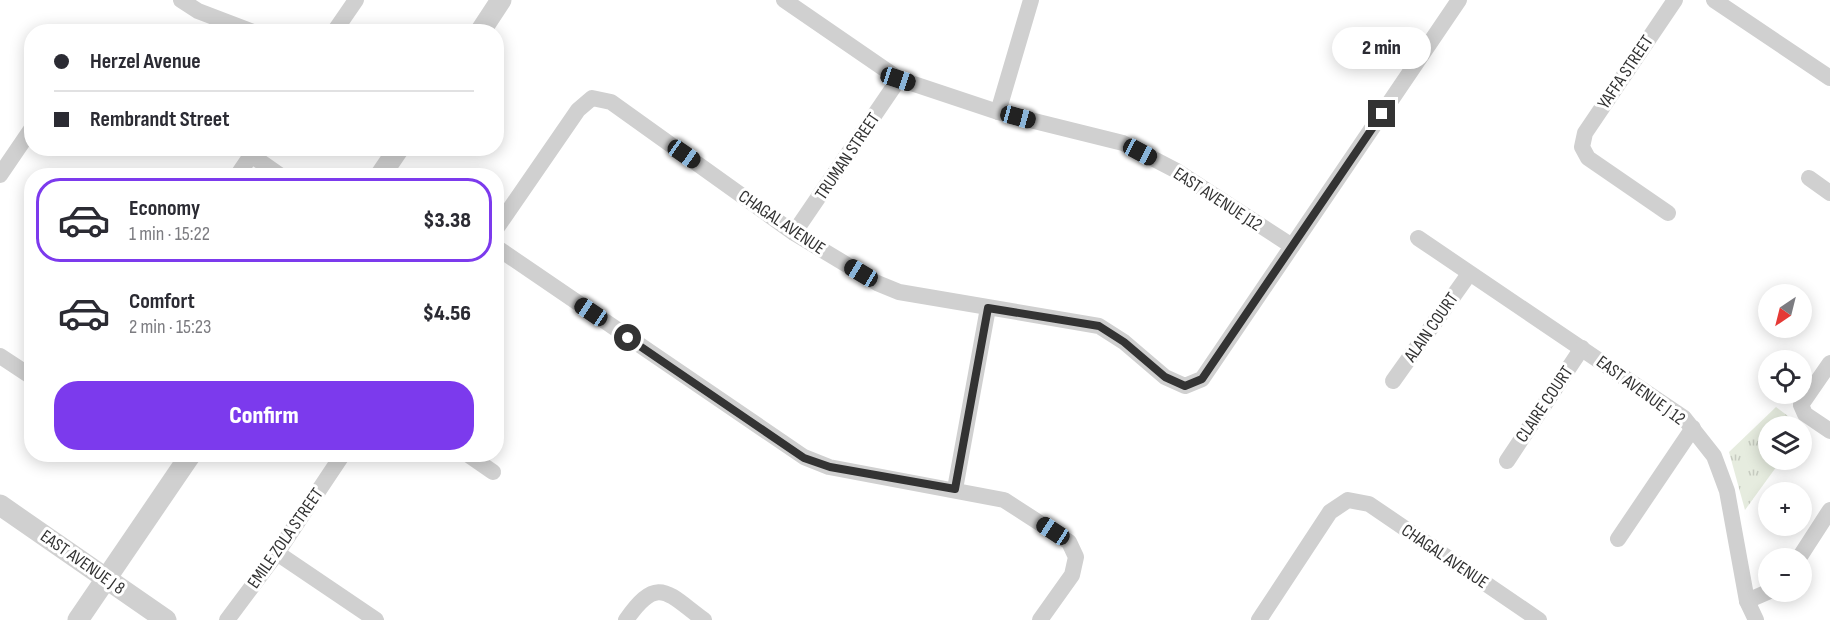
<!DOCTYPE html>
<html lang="en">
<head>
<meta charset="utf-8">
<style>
	:root { --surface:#fff; --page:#f7f7f7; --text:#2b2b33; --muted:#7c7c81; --line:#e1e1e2; --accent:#7c3aed }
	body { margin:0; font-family:"Sofia Sans Condensed",sans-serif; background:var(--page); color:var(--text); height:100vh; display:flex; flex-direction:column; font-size:22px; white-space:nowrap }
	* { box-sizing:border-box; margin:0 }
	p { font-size:20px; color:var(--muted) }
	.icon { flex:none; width:33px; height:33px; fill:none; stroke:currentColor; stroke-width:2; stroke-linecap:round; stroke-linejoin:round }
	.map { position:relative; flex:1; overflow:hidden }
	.panel { position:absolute; left:24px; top:168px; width:480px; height:294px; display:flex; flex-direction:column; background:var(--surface); border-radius:24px; box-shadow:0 3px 15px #0003 }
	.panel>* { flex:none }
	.hud { position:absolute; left:24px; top:24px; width:480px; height:132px; border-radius:24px; box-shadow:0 3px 15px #0003; display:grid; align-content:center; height:132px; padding:0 30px; background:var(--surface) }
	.needle { width:39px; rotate:215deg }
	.controls { position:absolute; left:1758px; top:284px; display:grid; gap:12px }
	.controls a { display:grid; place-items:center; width:54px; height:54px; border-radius:50%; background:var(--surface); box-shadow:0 3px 15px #0003; font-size:30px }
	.end { position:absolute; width:27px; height:27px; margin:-14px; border:8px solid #333; background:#fff; box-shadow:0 0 0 3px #fff }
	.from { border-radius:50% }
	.bubble { position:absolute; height:42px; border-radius:21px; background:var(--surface); box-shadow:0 3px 15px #0003; font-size:20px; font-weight:800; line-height:42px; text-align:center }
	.car { position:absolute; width:18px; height:36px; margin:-18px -9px; border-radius:8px; box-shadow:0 0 4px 2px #0007; background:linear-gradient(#222 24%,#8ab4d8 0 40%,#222 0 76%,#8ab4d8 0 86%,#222 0) }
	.hud b { display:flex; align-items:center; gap:21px; height:57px; font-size:22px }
	.hud b+b { border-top:2px solid var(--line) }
	.hud i { width:15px; height:15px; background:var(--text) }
	ul { padding:10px 0 0; list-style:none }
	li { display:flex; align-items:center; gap:18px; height:84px; margin:0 12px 9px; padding:0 18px; border:3px solid transparent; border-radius:24px }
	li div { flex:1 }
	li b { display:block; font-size:22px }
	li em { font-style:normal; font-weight:800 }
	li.active { border-color:var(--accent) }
	li>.icon { width:54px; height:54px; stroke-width:1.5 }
	.button { display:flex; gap:12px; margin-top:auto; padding:12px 30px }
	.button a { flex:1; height:69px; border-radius:24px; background:var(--accent); color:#fff; font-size:24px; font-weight:800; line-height:69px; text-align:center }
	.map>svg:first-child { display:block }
	.park { fill:url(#park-tufts) }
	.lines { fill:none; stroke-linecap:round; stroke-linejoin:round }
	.minor { stroke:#d0d0d0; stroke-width:16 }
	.tertiary { stroke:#d0d0d0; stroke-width:21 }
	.route { stroke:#333; stroke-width:8 }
	.labels { text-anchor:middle; stroke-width:6; stroke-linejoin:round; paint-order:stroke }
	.street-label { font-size:18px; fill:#333; stroke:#fff }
</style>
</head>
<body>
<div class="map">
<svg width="1830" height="620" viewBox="0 0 1830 620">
	<defs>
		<pattern id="park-tufts" width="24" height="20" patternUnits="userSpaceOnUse" patternTransform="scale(1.5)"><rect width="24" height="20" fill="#e6ecdf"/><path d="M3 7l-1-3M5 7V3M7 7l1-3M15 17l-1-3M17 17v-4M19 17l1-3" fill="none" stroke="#c6cbc0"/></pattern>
	</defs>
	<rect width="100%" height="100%" fill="#fff"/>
	<!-- park -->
	<path class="park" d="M1776 407 1801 426H1768V459H1782L1745 510 1729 452Z"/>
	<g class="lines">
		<!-- minor -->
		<g class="minor">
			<path d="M181 0 198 11 253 32"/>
			<path d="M784 0 899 79 998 112 1123 143 1175 170 1292 246"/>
			<path d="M1714 0 1830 78"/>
			<path d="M334 32 356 0"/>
			<path d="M998 112 1031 0"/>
			<path d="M251 155 281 176"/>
			<path d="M0 175 32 128"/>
			<path d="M237 176 256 148"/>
			<path d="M1809 178 1830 193"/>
			<path d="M1668 213 1588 158 1582 147 1585 133 1675 0"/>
			<path d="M496 229 578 110 592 98 611 102 794 233 877 283 899 292 1099 326 1124 342 1165 377 1185 386 1202 379 1459 0"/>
			<path d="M794 233 899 79"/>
			<path d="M1418 238 1684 418 1714 456 1727 491 1747 601 1756 620"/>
			<path d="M496 247 804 457 829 467 1004 500 1069 542 1076 557 1072 575 1040 620"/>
			<path d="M0 356 32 377"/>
			<path d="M1830 363 1801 405 1805 414 1830 431"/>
			<path d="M1393 381 1469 274"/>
			<path d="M467 454 493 472"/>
			<path d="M1507 461 1582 348"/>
			<path d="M955 489 988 308"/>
			<path d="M1618 539 1693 428"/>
			<path d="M277 553 376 620"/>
			<path d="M1799 558 1830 510"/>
			<path d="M1747 601 1770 591"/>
			<path d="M227 620 277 553 343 454"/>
			<path d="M626 620C658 574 667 593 704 620"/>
			<path d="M1259 620 1330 512 1348 500 1369 504 1539 620"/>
		</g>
		<!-- tertiary -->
		<g class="tertiary">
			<path d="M480 32 501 0"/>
			<path d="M380 176 399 148"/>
			<path d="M0 505 166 620"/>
			<path d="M78 620 191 454"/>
		</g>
	</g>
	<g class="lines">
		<!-- route -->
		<path class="route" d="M628 338 804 458 830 467 955 489 988 308 1099 326 1124 342 1165 377 1185 386 1202 379 1382 114"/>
	</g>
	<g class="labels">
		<!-- street labels -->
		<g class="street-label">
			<text transform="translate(1625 72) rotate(-56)" y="6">YAFFA STREET</text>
			<text transform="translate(847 156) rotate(-56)" y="6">TRUMAN STREET</text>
			<text transform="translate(1218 199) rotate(33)" y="6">EAST AVENUE J12</text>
			<text transform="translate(782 222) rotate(34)" y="6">CHAGAL AVENUE</text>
			<text transform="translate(1431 327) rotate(-55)" y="6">ALAIN COURT</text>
			<text transform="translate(1641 390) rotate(36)" y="6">EAST AVENUE J 12</text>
			<text transform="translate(1544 404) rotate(-56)" y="6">CLAIRE COURT</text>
			<text transform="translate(285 538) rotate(-55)" y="6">EMILE ZOLA STREET</text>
			<text transform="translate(1445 556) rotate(34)" y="6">CHAGAL AVENUE</text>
			<text transform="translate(83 562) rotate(35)" y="6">EAST AVENUE J 8</text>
		</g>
	</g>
</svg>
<div class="controls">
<a><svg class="needle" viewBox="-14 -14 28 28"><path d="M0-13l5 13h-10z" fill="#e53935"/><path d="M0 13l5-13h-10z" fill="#7c7c81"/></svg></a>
<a><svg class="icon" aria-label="locate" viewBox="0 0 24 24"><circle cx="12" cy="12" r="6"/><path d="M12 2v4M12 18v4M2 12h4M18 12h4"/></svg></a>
<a><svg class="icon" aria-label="layers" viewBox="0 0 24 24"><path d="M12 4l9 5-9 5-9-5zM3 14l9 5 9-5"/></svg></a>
<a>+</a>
<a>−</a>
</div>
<i class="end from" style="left:628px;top:338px"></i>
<i class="end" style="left:1382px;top:114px"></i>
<div class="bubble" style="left:1332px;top:27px;width:99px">2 min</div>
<i class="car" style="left:898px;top:79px;rotate:108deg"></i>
<i class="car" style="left:1018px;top:117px;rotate:105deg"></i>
<i class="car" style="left:1140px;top:152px;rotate:118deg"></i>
<i class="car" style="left:684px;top:154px;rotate:125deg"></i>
<i class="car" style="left:861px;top:273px;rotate:301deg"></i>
<i class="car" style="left:591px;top:312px;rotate:304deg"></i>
<i class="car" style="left:1053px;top:531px;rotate:303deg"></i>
<div class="hud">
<b><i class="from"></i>Herzel Avenue</b>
<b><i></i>Rembrandt Street</b>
</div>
<section class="panel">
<ul>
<li class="active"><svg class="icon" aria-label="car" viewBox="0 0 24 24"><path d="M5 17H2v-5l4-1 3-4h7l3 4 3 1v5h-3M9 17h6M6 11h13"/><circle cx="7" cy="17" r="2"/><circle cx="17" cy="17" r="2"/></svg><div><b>Economy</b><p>1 min · 15:22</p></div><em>$3.38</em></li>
<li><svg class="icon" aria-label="car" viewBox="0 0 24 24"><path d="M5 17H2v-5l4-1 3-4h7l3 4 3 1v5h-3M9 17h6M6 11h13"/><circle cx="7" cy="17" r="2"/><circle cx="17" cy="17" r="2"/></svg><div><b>Comfort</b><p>2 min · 15:23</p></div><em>$4.56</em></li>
</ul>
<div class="button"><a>Confirm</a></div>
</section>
</div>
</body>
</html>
